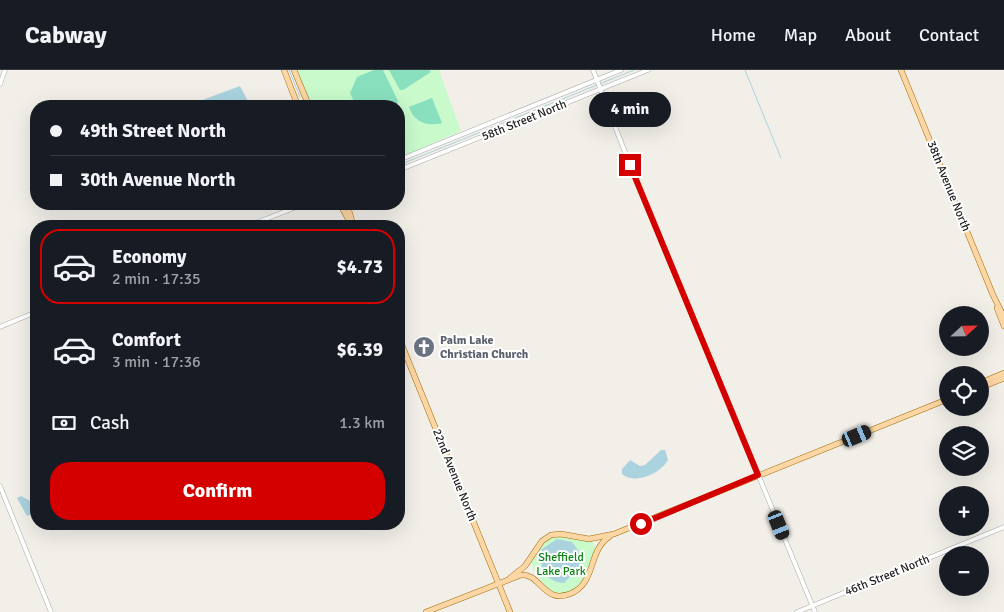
<!DOCTYPE html>
<html lang="en">
<head>
<meta charset="utf-8">
<style>
	:root { --surface:#171b24; --page:#242831; --text:#f1f3f6; --muted:#9ea1a6; --line:#363941; --accent:#d40000 }
	body { margin:0; font-family:Signika,sans-serif; background:var(--page); color:var(--text); height:100vh; display:flex; flex-direction:column; font-size:19px; white-space:nowrap }
	* { box-sizing:border-box; margin:0 }
	p { font-size:16px; color:var(--muted) }
	.icon { flex:none; width:28px; height:28px; fill:none; stroke:currentColor; stroke-width:2; stroke-linecap:round; stroke-linejoin:round }
	.map { position:relative; flex:1; overflow:hidden }
	.drawer { position:absolute; left:30px; top:150px; width:375px; height:310px; display:flex; flex-direction:column; background:var(--surface); border-radius:20px; box-shadow:0 5px 20px #0002 }
	.drawer>* { flex:none }
	.top-card { position:absolute; left:30px; top:30px; width:375px; height:110px; border-radius:20px; box-shadow:0 5px 20px #0002; display:grid; align-content:center; height:110px; padding:0 20px; background:var(--surface) }
	.needle { width:32px; rotate:68deg }
	.controls { position:absolute; left:939px; top:236px; display:grid; gap:10px }
	.controls a { display:grid; place-items:center; width:50px; height:50px; border-radius:50%; background:var(--surface); box-shadow:0 5px 20px #0002; font-size:25px }
	.end { position:absolute; width:22px; height:22px; margin:-11px; border:6px solid #d40000; background:#fff; box-shadow:0 0 0 2px #fff }
	.from { border-radius:50% }
	.bubble { position:absolute; height:35px; border-radius:18px; background:var(--surface); box-shadow:0 5px 20px #0002; font-size:16px; font-weight:700; line-height:35px; text-align:center }
	.car { position:absolute; width:15px; height:30px; margin:-15px -8px; border-radius:6px; box-shadow:0 0 4px 1px #0007; background:linear-gradient(#222 24%,#8ab4d8 0 40%,#222 0 76%,#8ab4d8 0 86%,#222 0) }
	.top-card b { display:flex; align-items:center; gap:18px; height:48px; font-size:19px }
	.top-card b+b { border-top:1px solid var(--line) }
	.top-card i { width:12px; height:12px; background:var(--text) }
	ul { padding:9px 0 0; list-style:none }
	li { display:flex; align-items:center; gap:15px; height:75px; margin:0 10px 8px; padding:0 10px; border:2px solid transparent; border-radius:20px }
	li div { flex:1 }
	li b { display:block; font-size:19px }
	li em { font-style:normal; font-weight:700 }
	li.active { border-color:var(--accent) }
	li>.icon { width:45px; height:45px; stroke-width:1.5 }
	.pay { display:flex; align-items:center; gap:12px; height:55px; padding:0 20px; font-size:19px }
	.pay p { margin-inline-start:auto }
	.primary-button { display:flex; gap:10px; margin-top:auto; padding:10px 20px }
	.primary-button a { flex:1; height:58px; border-radius:20px; background:var(--accent); color:#fff; font-size:20px; font-weight:700; line-height:58px; text-align:center }
	header { display:flex; align-items:center; gap:30px; box-sizing:border-box; height:70px; padding:0 25px; background:var(--surface); border-bottom:1px solid var(--line) }
	header strong { font-size:24px }
	nav { display:flex; gap:28px; margin-inline-start:auto; font-size:18px }
	.map>svg:first-child { display:block }
	.park { fill:#c8facc }
	.pitch { fill:#88e0be }
	.water { fill:#aad3df }
	.lines { fill:none; stroke-linecap:round; stroke-linejoin:round }
	.stream { stroke:#aad3df; stroke-width:1 }
	.minor-casing { stroke:#a9a9a9; stroke-width:5 }
	.major-casing { stroke:#a06b00; stroke-width:6 }
	.minor { stroke:#fff; stroke-width:4 }
	.major { stroke:#fcd6a4; stroke-width:5 }
	.route { stroke:#d40000; stroke-width:6 }
	.labels { text-anchor:middle; stroke-width:4; stroke-linejoin:round; paint-order:stroke }
	.street-label { font-size:12px; fill:#222; stroke:#fff }
	.worship-label { font-size:12px; font-weight:bold; fill:#5b616d; stroke:#fff; text-anchor:start }
	.park-label { font-size:12px; fill:#0c8416; stroke:#fff }
</style>
</head>
<body>
<header>
<strong>Cabway</strong>
<nav><a>Home</a><a>Map</a><a>About</a><a>Contact</a></nav>
</header>
<div class="map">
<svg width="1004" height="542" viewBox="0 0 1004 542">
	<rect width="100%" height="100%" fill="#f2efe9"/>
	<!-- park -->
	<g class="park">
		<path d="M296 0H439L461 61 399 88V36H311Z"/>
		<path d="M554 466 592 471 595 478C591 489 589 501 582 511 562 541 540 515 531 493L544 472Z"/>
	</g>
	<!-- pitch -->
	<g class="pitch">
		<path d="M374 0H383L398 31 397 35 356 36 350 23 357 7Z"/>
		<path d="M389 0H429L431 2 403 20H400Z"/>
		<path d="M432 28 442 53C427 57 414 52 409 37Z"/>
	</g>
	<!-- water -->
	<g class="water">
		<path d="M240 16 249 33 247 36H186Z"/>
		<path d="M661 380H665L668 390C660 404 635 415 622 404V399L630 390 640 396 645 395Z"/>
		<path d="M21 426 36 434V442L27 446 17 428Z"/>
		<path d="M557 469 572 472 581 484 579 497 564 513C545 512 538 497 542 479Z"/>
	</g>
	<g class="lines">
		<!-- stream -->
		<g class="stream">
			<path d="M289 0 300 27"/>
			<path d="M745 0 781 88"/>
			<path d="M399 95 634 0"/>
		</g>
		<!-- minor casing -->
		<g class="minor-casing">
			<g id="minor">
				<path d="M593 0 630 95 815 542"/>
				<path d="M0 14 5 0"/>
				<path d="M399 90 621 0"/>
				<path d="M399 100 648 0"/>
				<path d="M248 156 304 134"/>
				<path d="M0 257 36 242"/>
				<path d="M0 416 51 542"/>
				<path d="M797 542 1004 457"/>
			</g>
		</g>
		<!-- major casing -->
		<g class="major-casing">
			<g id="major">
				<path d="M284 0 298 36"/>
				<path d="M294 0 309 36"/>
				<path d="M901 0 993 225 1004 247"/>
				<path d="M340 134 352 156"/>
				<path d="M347 134 352 151"/>
				<path d="M997 238 1004 256"/>
				<path d="M399 268 510 542"/>
				<path d="M980 313 1004 303"/>
				<path d="M980 318 1004 308"/>
				<path d="M510 508 525 496 542 471 551 465 561 464 589 469 614 464 948 329"/>
				<path d="M426 542 521 505C541 503 544 536 572 523 596 512 588 481 609 467"/>
			</g>
		</g>
		<!-- minor -->
		<use href="#minor" class="minor"/>
		<!-- major -->
		<use href="#major" class="major"/>
	</g>
	<g class="lines">
		<!-- route -->
		<path class="route" d="M630 95 758 405 641 454"/>
	</g>
	<!-- icons -->
	<defs>
		<g id="church-disc" transform="scale(1.125)"><circle r="9.5" fill="#6b7280" stroke="#fff"/><path d="M-1.2-6h2.4v3.5h3.3v2.4h-3.3V6h-2.4V-.1h-3.3v-2.4h3.3Z" fill="#fff"/></g>
	</defs>
	<g fill-rule="evenodd">
		<use href="#church-disc" x="424" y="277"/>
	</g>
	<g class="labels">
		<!-- street labels -->
		<g class="street-label">
			<text transform="translate(524 50) rotate(-22)" y="4">58th Street North</text>
			<text transform="translate(949 116) rotate(68)" y="4">38th Avenue North</text>
			<text transform="translate(455 405) rotate(68)" y="4">22nd Avenue North</text>
			<text transform="translate(887 505) rotate(-22)" y="4">46th Street North</text>
		</g>
		<!-- worship labels -->
		<g class="worship-label">
			<text x="440" y="274">Palm Lake<tspan x="440" dy="14">Christian Church</tspan></text>
		</g>
		<!-- park labels -->
		<g class="park-label">
			<text x="561" y="491">Sheffield<tspan x="561" dy="14">Lake Park</tspan></text>
		</g>
	</g>
</svg>
<div class="controls">
<a><svg class="needle" viewBox="-14 -14 28 28"><path d="M0-13l5 13h-10z" fill="#e53935"/><path d="M0 13l5-13h-10z" fill="#9ea1a6"/></svg></a>
<a><svg class="icon" aria-label="locate" viewBox="0 0 24 24"><circle cx="12" cy="12" r="6"/><path d="M12 2v4M12 18v4M2 12h4M18 12h4"/></svg></a>
<a><svg class="icon" aria-label="layers" viewBox="0 0 24 24"><path d="M12 4l9 5-9 5-9-5zM3 14l9 5 9-5"/></svg></a>
<a>+</a>
<a>−</a>
</div>
<i class="end from" style="left:641px;top:454px"></i>
<i class="end" style="left:630px;top:95px"></i>
<div class="bubble" style="left:589px;top:22px;width:82px">4 min</div>
<i class="car" style="left:857px;top:366px;rotate:67deg"></i>
<i class="car" style="left:779px;top:455px;rotate:158deg"></i>
<div class="top-card">
<b><i class="from"></i>49th Street North</b>
<b><i></i>30th Avenue North</b>
</div>
<section class="drawer">
<ul>
<li class="active"><svg class="icon" aria-label="car" viewBox="0 0 24 24"><path d="M5 17H2v-5l4-1 3-4h7l3 4 3 1v5h-3M9 17h6M6 11h13"/><circle cx="7" cy="17" r="2"/><circle cx="17" cy="17" r="2"/></svg><div><b>Economy</b><p>2 min · 17:35</p></div><em>$4.73</em></li>
<li><svg class="icon" aria-label="car" viewBox="0 0 24 24"><path d="M5 17H2v-5l4-1 3-4h7l3 4 3 1v5h-3M9 17h6M6 11h13"/><circle cx="7" cy="17" r="2"/><circle cx="17" cy="17" r="2"/></svg><div><b>Comfort</b><p>3 min · 17:36</p></div><em>$6.39</em></li>
</ul>
<div class="pay"><svg class="icon" aria-label="cash" viewBox="0 0 24 24"><path d="M3 7h18v10H3z"/><circle cx="12" cy="12" r="2"/></svg>Cash<p>1.3 km</p></div>
<div class="primary-button"><a>Confirm</a></div>
</section>
</div>
</body>
</html>
